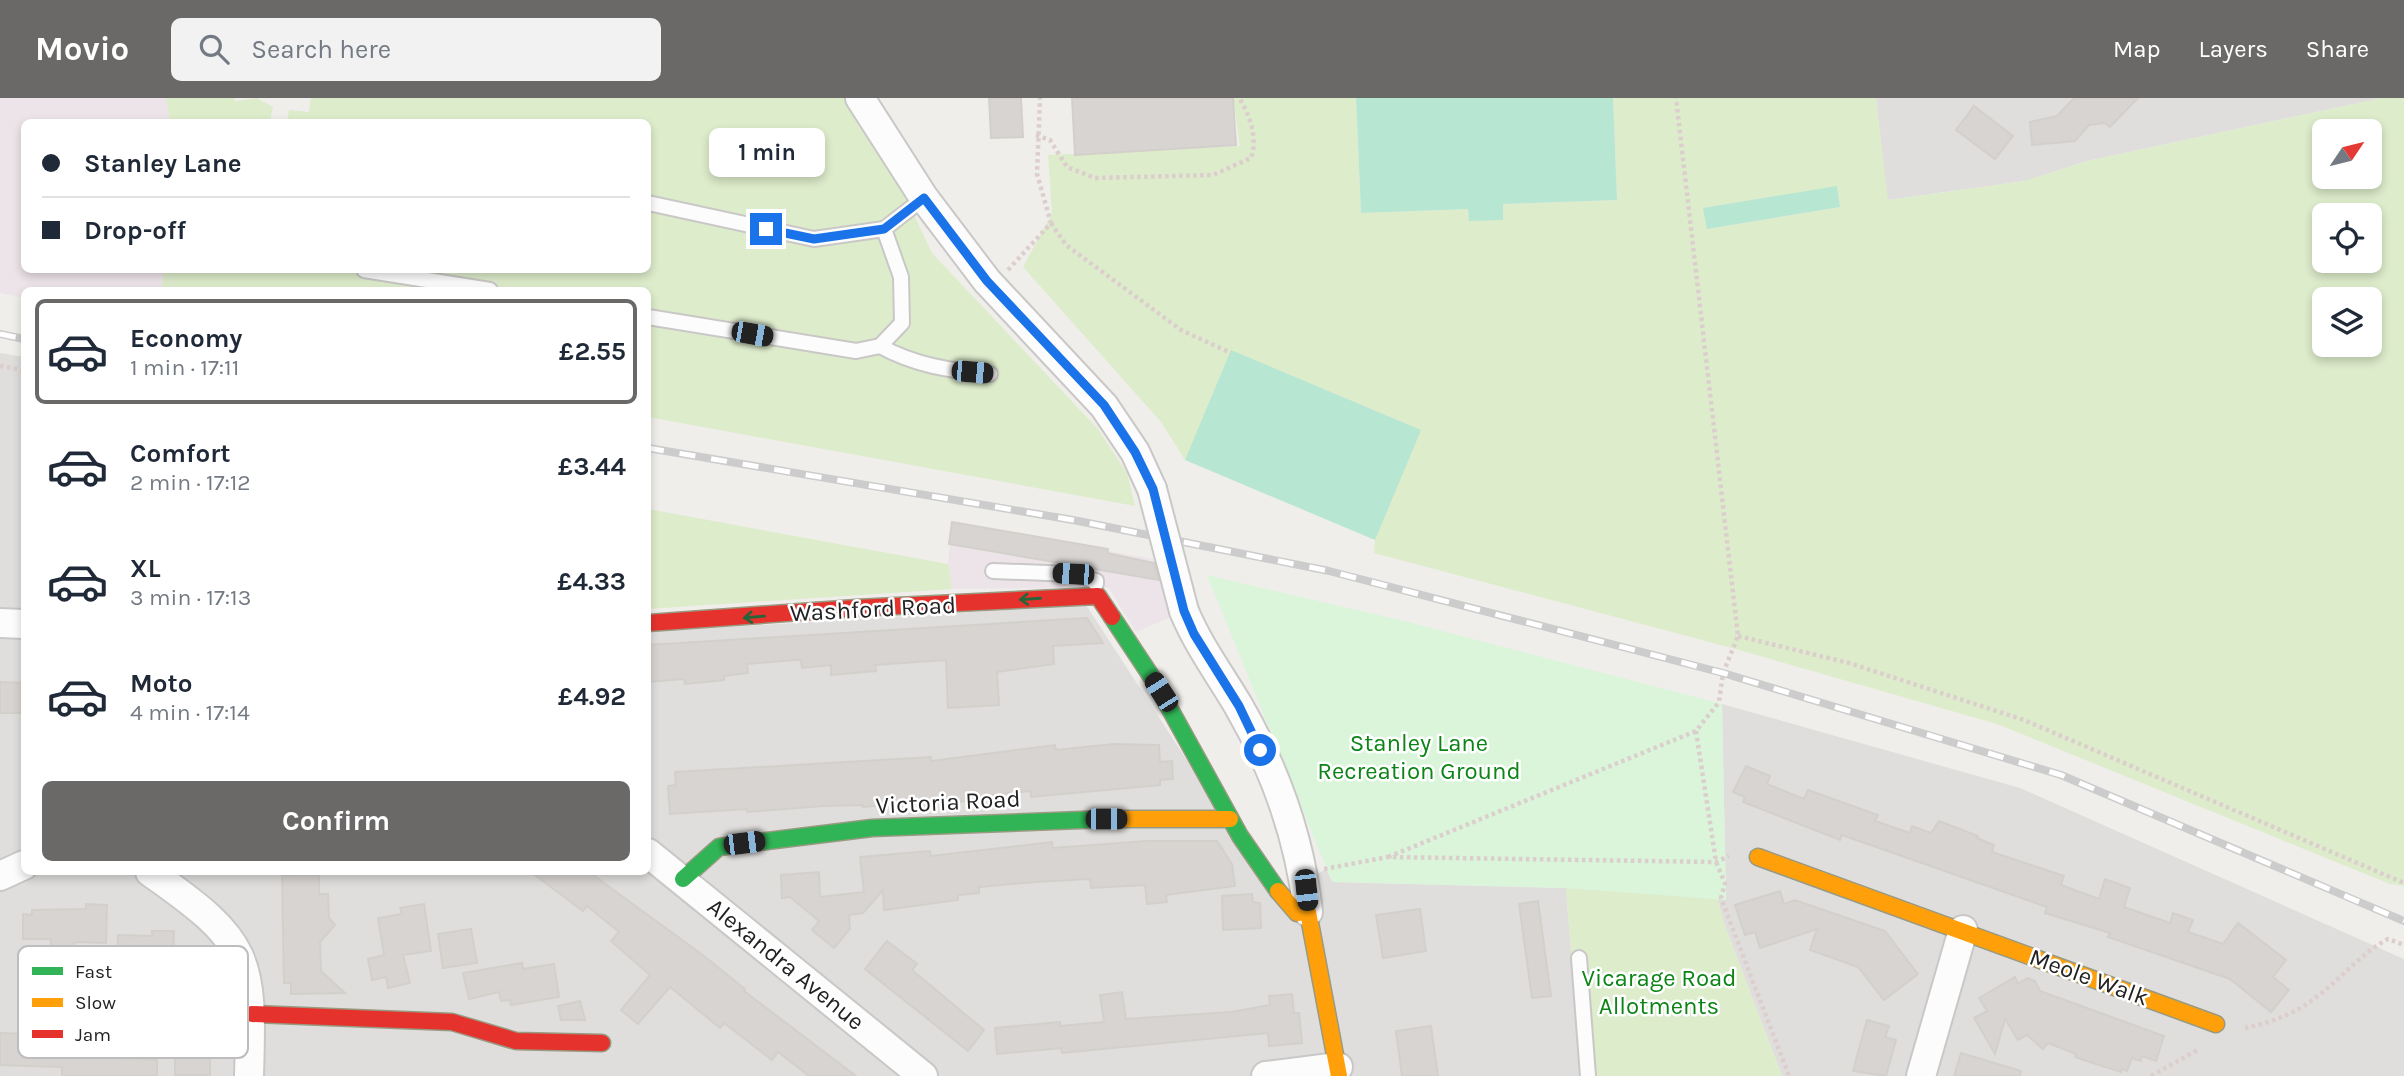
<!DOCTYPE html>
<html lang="en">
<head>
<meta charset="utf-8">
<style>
	:root { --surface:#fff; --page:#f2f2f3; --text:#1f2937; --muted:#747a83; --line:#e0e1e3; --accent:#6a6968 }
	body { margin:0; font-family:Karla,sans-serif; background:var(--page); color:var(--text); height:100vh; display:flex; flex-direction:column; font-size:26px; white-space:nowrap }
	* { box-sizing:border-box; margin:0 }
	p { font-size:23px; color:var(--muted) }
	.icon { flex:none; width:38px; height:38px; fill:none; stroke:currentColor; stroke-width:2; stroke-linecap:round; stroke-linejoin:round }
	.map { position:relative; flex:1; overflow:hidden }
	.details { position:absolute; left:21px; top:189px; width:630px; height:588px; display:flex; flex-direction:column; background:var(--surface); border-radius:10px; box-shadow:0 4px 10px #0003 }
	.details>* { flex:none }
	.guide { position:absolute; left:21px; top:21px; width:630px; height:154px; border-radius:10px; box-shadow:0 4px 10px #0003; display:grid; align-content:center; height:154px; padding:0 21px; background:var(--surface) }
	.needle { width:46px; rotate:55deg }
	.fabs { position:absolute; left:2312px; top:21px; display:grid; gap:14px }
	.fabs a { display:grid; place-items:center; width:70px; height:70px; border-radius:10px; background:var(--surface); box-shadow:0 4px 10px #0003; font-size:35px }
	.end { position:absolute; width:32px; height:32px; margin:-16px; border:9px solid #1a73e8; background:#fff; box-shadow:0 0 0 4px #fff }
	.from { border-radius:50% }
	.bubble { position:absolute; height:49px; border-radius:10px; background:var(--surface); box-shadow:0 4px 10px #0003; font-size:23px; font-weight:700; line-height:49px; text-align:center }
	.car { position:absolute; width:21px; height:42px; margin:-21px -10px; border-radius:9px; box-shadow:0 0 5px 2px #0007; background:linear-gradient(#222 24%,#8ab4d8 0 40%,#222 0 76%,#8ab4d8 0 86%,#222 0) }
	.guide b { display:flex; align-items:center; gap:24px; height:66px; font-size:26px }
	.guide b+b { border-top:2px solid var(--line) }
	.guide i { width:18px; height:18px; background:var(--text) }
	ul { padding:12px 0 0; list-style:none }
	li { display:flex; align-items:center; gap:21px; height:105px; margin:0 14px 10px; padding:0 7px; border:4px solid transparent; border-radius:10px }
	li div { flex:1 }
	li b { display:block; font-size:26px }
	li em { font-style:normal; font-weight:700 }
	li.selected { border-color:var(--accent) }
	li>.icon { width:63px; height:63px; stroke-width:1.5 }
	.action { display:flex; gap:14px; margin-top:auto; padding:14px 21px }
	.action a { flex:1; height:80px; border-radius:10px; background:var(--accent); color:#fff; font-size:28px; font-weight:700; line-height:80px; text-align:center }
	header { display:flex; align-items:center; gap:42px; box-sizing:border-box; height:98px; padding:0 35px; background:var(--accent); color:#fff }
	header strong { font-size:33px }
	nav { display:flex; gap:38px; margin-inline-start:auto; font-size:24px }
	.search { width:490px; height:63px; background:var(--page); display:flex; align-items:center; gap:18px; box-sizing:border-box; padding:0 24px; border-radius:10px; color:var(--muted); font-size:26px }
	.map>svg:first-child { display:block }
	.residential { fill:#dfdedc }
	.industrial { fill:#ede4e9 }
	.grass { fill:#ddeccb; fill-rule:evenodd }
	.park { fill:#daf5da }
	.pitch { fill:#b7e6d2 }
	.building { fill:#d7d4d2; stroke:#d3d0cc; stroke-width:2 }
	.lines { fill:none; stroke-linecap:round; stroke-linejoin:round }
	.lane-casing { stroke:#c9c8c7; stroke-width:18 }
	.street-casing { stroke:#c9c8c7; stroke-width:32 }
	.fast-casing { stroke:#999a82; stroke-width:19 }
	.slow-casing { stroke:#999a82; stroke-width:19 }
	.jam-casing { stroke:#999a82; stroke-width:19 }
	.path { stroke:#dccecd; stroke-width:4.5; stroke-dasharray:3.5 3.5; stroke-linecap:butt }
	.lane { stroke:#fdfcfc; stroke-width:14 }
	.street { stroke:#fdfcfc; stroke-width:28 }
	.fast { stroke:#30b455; stroke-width:16 }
	.slow { stroke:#ff9f0a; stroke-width:16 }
	.jam { stroke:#e5322d; stroke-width:16 }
	.rail-casing { stroke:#ccc; stroke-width:8 }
	.rail { stroke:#fff; stroke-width:5; stroke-dasharray:16; stroke-linecap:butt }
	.street-bridge-casing { stroke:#c9c8c7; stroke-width:32; stroke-linecap:butt }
	.street-bridge { stroke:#fdfcfc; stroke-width:28 }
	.oneway { stroke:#286439 }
	.route { stroke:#1a73e8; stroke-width:9 }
	.labels { text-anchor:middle; stroke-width:5; stroke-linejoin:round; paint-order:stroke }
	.street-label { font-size:24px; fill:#222; stroke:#fff }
	.park-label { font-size:24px; fill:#0c8416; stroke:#fff }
	.key { fill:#fff; stroke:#bdbdbd; stroke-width:2 }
	.key-label { font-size:19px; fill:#222 }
</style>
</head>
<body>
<header>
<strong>Movio</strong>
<div class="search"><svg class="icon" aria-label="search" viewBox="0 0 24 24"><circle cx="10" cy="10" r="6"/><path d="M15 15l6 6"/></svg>Search here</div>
<nav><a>Map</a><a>Layers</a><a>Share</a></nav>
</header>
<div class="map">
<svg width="2404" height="978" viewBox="0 0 2404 978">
	<rect width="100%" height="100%" fill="#f0eeeb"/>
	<!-- residential -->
	<g class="residential">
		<path d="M1876 0H2382L2087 63 2025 83 1887 102Z"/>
		<path d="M0 255 24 259V774H648V534L1086 507 1277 801 1326 771 1333 784 1566 790 1581 978H0Z"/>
		<path d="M1722 606 2020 690 2404 861V978H1782L1725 828 1717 800 1726 801Z"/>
	</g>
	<!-- industrial -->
	<g class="industrial">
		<path d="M0 0H166L170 24H24V172H163L162 192H24V200L0 195Z"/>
		<path d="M952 424 1185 467 1191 490 1162 489 1171 519 1136 534 1109 490 952 491 948 466Z"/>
	</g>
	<!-- grass -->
	<g class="grass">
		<path d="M166 0H234L235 3 257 0 273 9 270 24H170Z"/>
		<path d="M311 0H847L900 87 932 155 1098 331 1127 375 1135 408 648 319V192H162L163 172H648V24H287L289 12 309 14Z"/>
		<path d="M1233 0H1356L1361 115 1468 111 1469 123 1502 106 1617 102 1613 0H1876L1888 102 2025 83 2087 63 2382 0H2404V788L2390 786 1997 626 1732 550 1374 455 1375 442 1232 252 1185 362 1161 324 1023 169 1052 115 1048 57 1240 48ZM2324 33H2370V79H2324ZM1837 89 1840 109 1707 131ZM2324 117H2370V163H2324ZM2324 201H2370V247H2324Z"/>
		<path d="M648 411 948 466 952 491 648 511Z"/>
		<path d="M1566 790 1717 800 1725 828 1782 978H1581Z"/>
	</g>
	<!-- park -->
	<path class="park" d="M1207 477 1404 523 1722 606 1726 802 1566 790 1332 784Z"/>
	<!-- pitch -->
	<g class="pitch">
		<path d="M1356 0H1613L1617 102 1503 106V122L1469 123 1468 111 1361 115Z"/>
		<path d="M1837 88 1840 109 1707 131 1703 110Z"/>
		<path d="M1231 252 1421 332 1375 442 1185 362Z"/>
	</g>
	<!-- building -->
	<g class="building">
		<path d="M989 0H1021L1023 39 991 40Z"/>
		<path d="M1072 0H1233L1236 47 1075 57Z"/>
		<path d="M2074 0H2138L2110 29 2105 25 2089 27 2075 43 2032 47 2030 24 2057 18Z"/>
		<path d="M1974 8 2013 38 1995 61 1956 32Z"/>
		<path d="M952 424 1108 451 1107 455 1154 465 1159 482 949 446Z"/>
		<path d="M1087 520 1103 545 1053 548 1054 566 997 574 999 607 948 610 946 562 875 567 876 573 831 577V567L802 570 801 562H795L747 566 748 575 724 578V582L685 586 684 581 648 584V547Z"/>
		<path d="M0 584 24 585V615H0Z"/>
		<path d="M1114 646 1159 647 1160 664 1172 663 1173 681 1160 682V687L1031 699V693L980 698 981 702 971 703 948 704 947 702 863 709V707L824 708 747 714V711L670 716 668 688 676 687 675 674 931 659V663L1055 647 1056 652Z"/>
		<path d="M1746 668 1770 678 1767 686 1804 701 1808 692 1878 717 1875 723 1910 735 1912 728 1931 735 1939 723 1978 738 1977 740 1994 747 1992 754 2064 778 2061 787 2099 801 2105 781 2130 790 2124 809 2170 825 2173 815 2193 822 2188 834 2223 846 2238 825 2286 862 2273 879 2289 892 2271 914 2230 881 2108 839 2110 835 2045 815 2047 809 1842 737 1840 742 1743 704 1745 699 1733 694Z"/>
		<path d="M1146 743H1217L1232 766 1235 788 1166 797 1167 804 1147 806 1145 787 1091 790 1090 781 1036 784 979 789V795L958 797V802L884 812 883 792 863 815 849 817 850 831 834 850 812 832 819 823 790 799 782 800 781 777 819 774 820 799 864 794 860 759 930 753 931 758 1052 744 1053 750Z"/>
		<path d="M531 774H589L704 858 745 891 744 893 856 978H809L778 954 772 962 724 925 720 930 670 889 638 926 621 912 650 877 611 843 619 834 587 808 583 813Z"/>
		<path d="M319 776V796H328L329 820 335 827 320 844 321 873 345 895 291 896V885H284L282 777Z"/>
		<path d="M1780 793 1784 806 1795 802 1885 833 1918 876 1884 902 1858 869 1810 852 1817 831 1760 850 1755 834 1745 837 1735 807Z"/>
		<path d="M1252 796 1253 804 1260 805 1261 830 1223 832 1222 798Z"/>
		<path d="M1538 803 1551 898 1532 900 1519 806Z"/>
		<path d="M86 806 107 807 106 845 74 844V854H51V841H23V816L32 817V812L86 811Z"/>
		<path d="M424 806 431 853 403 857 410 885 388 890 386 879 372 882 368 861 384 857 378 820 402 816 400 810Z"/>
		<path d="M1420 811 1426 853 1383 860 1376 817Z"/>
		<path d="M471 831 477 865 443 870 438 836Z"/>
		<path d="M152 833H174L173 871 117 870 118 837 152 838Z"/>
		<path d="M887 843 917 866 912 872 984 932 968 953 865 871Z"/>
		<path d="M522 865 523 871 554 866 559 899 511 907 510 902 501 903 499 894 469 901 463 875Z"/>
		<path d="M2015 879 2018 886 2027 880 2035 883 2040 893 2164 938 2156 963 2142 958 2141 963 2132 960 2127 973 2122 971 2121 974 2075 959 2076 956 2048 945 2043 951 2027 937 2018 942 2005 921 1995 956 1974 920 1987 913 1979 900Z"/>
		<path d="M185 892 208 893 207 949H210V977H175V922H185Z"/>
		<path d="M1122 894 1126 921 1231 914 1270 907 1269 898 1292 896 1294 915H1299L1302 945 1269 948 1268 935 1062 955 1061 950 997 956 995 930 1060 924V928L1104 924 1100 897Z"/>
		<path d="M580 903 585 922H561L558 908Z"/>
		<path d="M1867 922 1889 928 1885 939 1896 942 1886 978 1853 973Z"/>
		<path d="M1431 928 1438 978H1402L1396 933Z"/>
		<path d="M0 935 47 937V948L118 950V960L157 962V978H62V969L0 967Z"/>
		<path d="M1961 955 2021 973 2020 978H1954Z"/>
	</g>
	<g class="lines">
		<!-- lane casing -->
		<g class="lane-casing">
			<g id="lane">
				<path d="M648 105 814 141 884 131"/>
				<path d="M364 172 490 192"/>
				<path d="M648 219 856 253 880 248 902 225 901 179 884 131 924 100"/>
				<path d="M880 248C914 267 951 273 990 276"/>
				<path d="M993 473 1073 476 1096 483V486"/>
				<path d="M1579 860 1588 978"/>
			</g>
		</g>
		<!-- street casing -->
		<g class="street-casing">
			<g id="street">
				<path d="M860 0 924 100 987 183 1104 308 1135 354 1152 391"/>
				<path d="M1184 513C1198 547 1219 575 1238 607 1275 671 1300 740 1308 814"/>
				<path d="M0 525 24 526"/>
				<path d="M648 755 923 978"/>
				<path d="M150 774C250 844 253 858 249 978"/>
				<path d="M0 778 24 767"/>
				<path d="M1266 978 1338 969"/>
				<path d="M1921 978 1963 832"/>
			</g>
		</g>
		<!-- fast casing -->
		<g class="fast-casing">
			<g id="fast">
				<path d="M1112 519 1155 584 1240 738 1278 793"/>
				<path d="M683 781 719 749 872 730 1107 721"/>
			</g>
		</g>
		<!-- slow casing -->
		<g class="slow-casing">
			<g id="slow">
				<path d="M1107 721H1230"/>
				<path d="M1758 759 2216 926"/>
				<path d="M1278 793 1297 815 1308 814 1339 978"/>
			</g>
		</g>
		<!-- jam casing -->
		<g class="jam-casing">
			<g id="jam">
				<path d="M648 525 856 510 1098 498 1112 519"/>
				<path d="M252 916 452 924 516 943 602 945"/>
			</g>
		</g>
		<!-- path -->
		<g class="path">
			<path d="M1036 37 1050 42 1067 69 1095 80 1213 77 1251 60C1258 42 1250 16 1239 0"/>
			<path d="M1051 125 1066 147 1181 232 1231 255"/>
			<path d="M1008 172 1051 125 1037 76 1040 0"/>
			<path d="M0 268 24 272"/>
			<path d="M1738 538 1849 565 2024 622 2404 785"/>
			<path d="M1696 633 1716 764 1725 785 1721 800 1789 978"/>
			<path d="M1388 759 1696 633 1719 604 1723 575 1738 538 1676 0"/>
			<path d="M1324 771 1388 759 1716 764 1729 758"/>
			<path d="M2245 930C2269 925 2295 916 2315 900 2340 882 2360 856 2388 841L2404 847"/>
			<path d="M2151 978 2199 951"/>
		</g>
		<!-- lane -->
		<use href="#lane" class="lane"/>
		<!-- street -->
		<use href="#street" class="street"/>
		<!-- fast -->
		<use href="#fast" class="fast"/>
		<!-- slow -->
		<use href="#slow" class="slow"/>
		<!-- jam -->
		<use href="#jam" class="jam"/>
		<!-- rail casing -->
		<g class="rail-casing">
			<g id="rail">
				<path d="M0 236 24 241"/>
				<path d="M648 350 1073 422 1329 473 1723 575 2061 677 2404 823"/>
			</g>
		</g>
		<!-- rail -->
		<use href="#rail" class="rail"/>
		<!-- street-bridge casing -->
		<g class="street-bridge-casing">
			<path id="street-bridge" d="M1152 391 1184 513"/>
		</g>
		<!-- street-bridge -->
		<use href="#street-bridge" class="street-bridge"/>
	</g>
	<!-- one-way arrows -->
	<defs><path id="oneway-shaft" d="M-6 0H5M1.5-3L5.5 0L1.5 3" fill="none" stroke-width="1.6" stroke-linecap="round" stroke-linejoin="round" transform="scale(1.75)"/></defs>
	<g class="oneway">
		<use href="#oneway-shaft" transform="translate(1030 501) rotate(176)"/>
		<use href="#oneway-shaft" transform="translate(754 519) rotate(175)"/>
	</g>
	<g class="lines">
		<!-- route -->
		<path class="route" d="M766 131 814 141 884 131 924 100 987 183 1104 307 1135 354 1153 391 1184 513 1194 536 1239 608 1260 652"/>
	</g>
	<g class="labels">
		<!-- street labels -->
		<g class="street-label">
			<text transform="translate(873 511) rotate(-3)" y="8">Washford Road</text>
			<text transform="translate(948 704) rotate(-3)" y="8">Victoria Road</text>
			<text transform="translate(786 866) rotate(39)" y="8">Alexandra Avenue</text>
			<text transform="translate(2089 879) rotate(20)" y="8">Meole Walk</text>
		</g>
		<!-- park labels -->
		<g class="park-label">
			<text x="1419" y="653">Stanley Lane<tspan x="1419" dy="28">Recreation Ground</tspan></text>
			<text x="1659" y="888">Vicarage Road<tspan x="1659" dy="28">Allotments</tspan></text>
		</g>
	</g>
	<!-- legend -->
	<rect x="18" y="848" width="230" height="112" rx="10" class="key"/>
	<rect x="32" y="869" width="31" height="8" fill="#30b455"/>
	<rect x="32" y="900" width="31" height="9" fill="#ff9f0a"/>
	<rect x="32" y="932" width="31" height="8" fill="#e5322d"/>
	<g class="key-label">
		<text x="75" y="880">Fast</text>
		<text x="75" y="911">Slow</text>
		<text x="75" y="943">Jam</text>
	</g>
</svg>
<div class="fabs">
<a><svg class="needle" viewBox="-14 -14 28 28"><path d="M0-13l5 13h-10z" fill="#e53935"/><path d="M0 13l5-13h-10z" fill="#747a83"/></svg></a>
<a><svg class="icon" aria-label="locate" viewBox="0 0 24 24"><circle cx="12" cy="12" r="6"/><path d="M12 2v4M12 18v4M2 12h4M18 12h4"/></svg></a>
<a><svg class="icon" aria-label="layers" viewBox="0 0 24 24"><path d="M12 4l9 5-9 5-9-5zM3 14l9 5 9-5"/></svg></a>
</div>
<i class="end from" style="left:1260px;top:652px"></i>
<i class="end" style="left:766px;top:131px"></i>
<div class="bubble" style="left:709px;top:30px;width:116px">1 min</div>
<i class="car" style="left:752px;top:236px;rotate:100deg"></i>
<i class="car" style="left:972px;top:274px;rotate:95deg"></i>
<i class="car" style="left:1073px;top:476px;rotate:273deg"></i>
<i class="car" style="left:1161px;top:594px;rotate:327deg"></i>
<i class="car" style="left:1106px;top:721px;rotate:90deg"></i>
<i class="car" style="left:744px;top:745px;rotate:83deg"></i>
<i class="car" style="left:1306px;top:792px;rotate:174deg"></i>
<div class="guide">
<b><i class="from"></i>Stanley Lane</b>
<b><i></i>Drop-off</b>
</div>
<section class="details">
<ul>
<li class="selected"><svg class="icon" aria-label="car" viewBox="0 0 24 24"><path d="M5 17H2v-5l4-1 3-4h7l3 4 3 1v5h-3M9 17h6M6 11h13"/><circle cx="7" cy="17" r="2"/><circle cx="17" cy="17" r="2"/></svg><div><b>Economy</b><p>1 min · 17:11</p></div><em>£2.55</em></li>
<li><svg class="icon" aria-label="car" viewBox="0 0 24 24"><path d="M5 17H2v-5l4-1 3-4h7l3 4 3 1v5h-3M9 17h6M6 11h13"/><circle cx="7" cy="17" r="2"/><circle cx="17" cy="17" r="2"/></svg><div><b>Comfort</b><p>2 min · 17:12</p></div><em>£3.44</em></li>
<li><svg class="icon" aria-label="car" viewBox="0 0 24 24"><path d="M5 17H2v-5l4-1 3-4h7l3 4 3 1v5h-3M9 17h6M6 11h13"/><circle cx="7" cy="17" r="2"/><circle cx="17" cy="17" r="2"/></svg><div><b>XL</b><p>3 min · 17:13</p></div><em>£4.33</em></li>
<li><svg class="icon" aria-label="car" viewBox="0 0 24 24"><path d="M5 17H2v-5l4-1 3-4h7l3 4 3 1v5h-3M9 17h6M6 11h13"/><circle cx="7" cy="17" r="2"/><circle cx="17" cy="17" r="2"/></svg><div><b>Moto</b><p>4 min · 17:14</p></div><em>£4.92</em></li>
</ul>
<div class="action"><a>Confirm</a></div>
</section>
</div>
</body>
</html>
